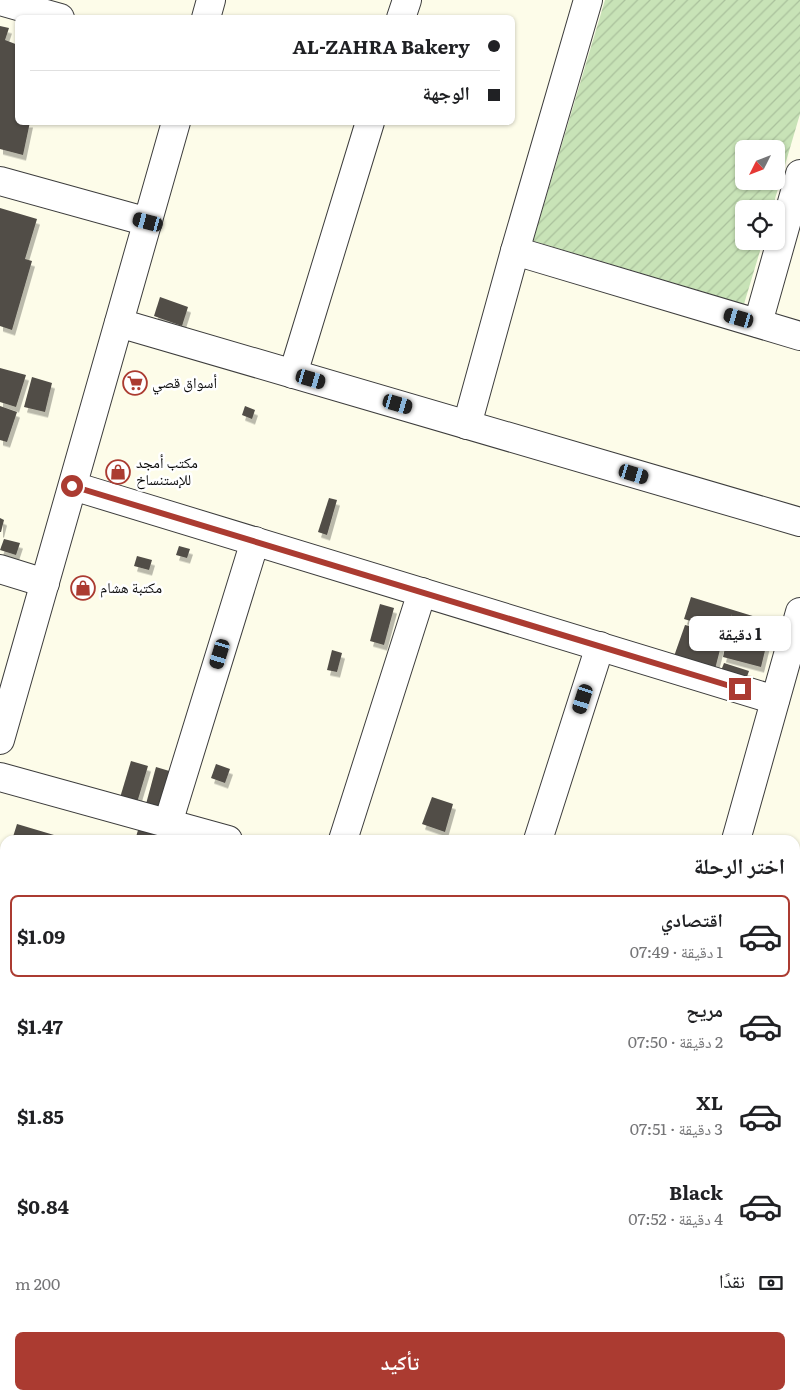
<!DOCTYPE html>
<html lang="ar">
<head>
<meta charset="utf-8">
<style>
	:root { --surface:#fff; --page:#f6f6f6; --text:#202124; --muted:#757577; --line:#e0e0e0; --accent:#ab3b31 }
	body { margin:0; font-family:Literata,"Noto Naskh Arabic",serif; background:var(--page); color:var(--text); direction:rtl; height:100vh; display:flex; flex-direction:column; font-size:19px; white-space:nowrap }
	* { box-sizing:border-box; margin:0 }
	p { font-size:16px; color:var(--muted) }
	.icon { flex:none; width:28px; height:28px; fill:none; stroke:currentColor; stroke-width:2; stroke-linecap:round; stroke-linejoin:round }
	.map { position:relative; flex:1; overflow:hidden; direction:ltr }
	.drawer { position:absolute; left:0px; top:835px; width:800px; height:565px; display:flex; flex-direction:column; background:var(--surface); border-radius:15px 15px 0 0; box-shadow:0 1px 4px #0004; direction:rtl }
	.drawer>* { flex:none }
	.banner { position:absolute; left:15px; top:15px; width:500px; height:110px; border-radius:8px; box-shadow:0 1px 4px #0004; direction:rtl; display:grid; align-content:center; height:110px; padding:0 15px; background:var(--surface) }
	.needle { width:32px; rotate:228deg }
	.controls { position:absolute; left:735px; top:140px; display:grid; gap:10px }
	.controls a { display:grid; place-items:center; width:50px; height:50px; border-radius:8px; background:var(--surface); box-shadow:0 1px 4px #0004; font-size:25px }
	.end { position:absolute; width:22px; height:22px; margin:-11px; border:6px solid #ab3b31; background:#fff; box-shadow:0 0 0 2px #fff }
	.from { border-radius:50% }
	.bubble { position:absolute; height:35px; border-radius:8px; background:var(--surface); box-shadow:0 1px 4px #0004; font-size:16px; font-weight:700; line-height:35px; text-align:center; direction:rtl }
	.car { position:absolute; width:15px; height:30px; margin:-15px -8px; border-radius:6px; box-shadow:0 0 4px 1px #0007; background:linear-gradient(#222 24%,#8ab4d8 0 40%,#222 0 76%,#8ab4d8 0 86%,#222 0) }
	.banner b { display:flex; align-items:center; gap:18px; height:48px; font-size:19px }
	.banner b+b { border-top:1px solid var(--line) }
	.banner i { width:12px; height:12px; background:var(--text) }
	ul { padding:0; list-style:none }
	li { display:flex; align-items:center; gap:15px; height:82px; margin:0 10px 8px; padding:0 5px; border:2px solid transparent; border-radius:8px }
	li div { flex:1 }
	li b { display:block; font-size:19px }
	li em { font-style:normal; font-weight:700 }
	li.current { border-color:var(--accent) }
	li>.icon { width:45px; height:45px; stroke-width:1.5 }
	h2 { padding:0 15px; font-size:22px; line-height:60px }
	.pay { display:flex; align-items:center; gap:12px; height:55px; padding:0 15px; font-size:19px }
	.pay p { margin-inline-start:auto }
	.button { display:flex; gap:10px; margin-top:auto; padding:10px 15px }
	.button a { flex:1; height:58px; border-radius:8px; background:var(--accent); color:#fff; font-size:20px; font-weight:700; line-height:58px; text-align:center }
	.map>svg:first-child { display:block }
	.garden { fill:url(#garden-furrows); fill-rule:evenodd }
	.building { fill:#514d47; filter:url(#shadow) }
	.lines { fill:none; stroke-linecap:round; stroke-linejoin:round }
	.minor-casing { stroke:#3d3d3d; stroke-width:30 }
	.tertiary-casing { stroke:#3d3d3d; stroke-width:30 }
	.minor { stroke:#fff; stroke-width:28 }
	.tertiary { stroke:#fff; stroke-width:28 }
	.route { stroke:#ab3b31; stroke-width:6 }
	.labels { text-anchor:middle; stroke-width:5; stroke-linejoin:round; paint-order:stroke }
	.poi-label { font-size:15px; fill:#0a0a0a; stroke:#fff; text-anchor:start }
</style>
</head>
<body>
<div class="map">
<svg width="800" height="1400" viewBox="0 0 800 1400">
	<defs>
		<pattern id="garden-furrows" width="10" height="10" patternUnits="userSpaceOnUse" patternTransform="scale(1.25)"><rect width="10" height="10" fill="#c8e3b7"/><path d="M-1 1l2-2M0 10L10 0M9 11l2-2" fill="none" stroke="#aac19c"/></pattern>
		<filter id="shadow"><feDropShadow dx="3" dy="5.5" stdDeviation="0" flood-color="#0004"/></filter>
	</defs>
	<rect width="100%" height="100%" fill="#fdfce9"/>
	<!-- garden -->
	<path class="garden" d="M605 0H800V114L772 209H744V241H763L744 304 533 241ZM744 149H776V181H744Z"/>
	<!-- building -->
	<g class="building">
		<path d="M0 26 9 28 5 40 18 45V122H30L23 155 0 149Z"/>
		<path d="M0 208 37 219 25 259 32 261 12 330 0 326Z"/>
		<path d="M160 297 188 307 182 326 154 316Z"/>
		<path d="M0 368 26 375 16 407 0 402Z"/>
		<path d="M32 377 52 383 45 412 24 407Z"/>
		<path d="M0 406 17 412 7 442 0 440Z"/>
		<path d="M245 406 255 410 252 419 242 415Z"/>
		<path d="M329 498 337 500 327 535 318 532Z"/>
		<path d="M0 518 4 520 1 532H0Z"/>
		<path d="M4 539 20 543 16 555 0 550Z"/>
		<path d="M179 546 190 549 187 558 176 555Z"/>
		<path d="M137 556 152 560 149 570 134 566Z"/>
		<path d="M691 597 772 622 761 667 723 657 732 614 726 632 684 619Z"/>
		<path d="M380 604 394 608 384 645 370 641Z"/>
		<path d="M685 625 724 634 714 673 672 662Z"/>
		<path d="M332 650 342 653 337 672 327 670Z"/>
		<path d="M724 663 749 671 744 685 719 676Z"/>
		<path d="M131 761 148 766 136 806 119 801Z"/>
		<path d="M216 764 230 769 225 783 211 778Z"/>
		<path d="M156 767 176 773 166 810 146 804Z"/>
		<path d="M432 797 453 804 445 832 422 824Z"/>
		<path d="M17 824 54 835 53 840H12Z"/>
		<path d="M139 827 154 831 151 840H135Z"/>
		<path d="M0 875 5 877V891L0 890Z"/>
		<path d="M0 1009 5 1011V1020L0 1034Z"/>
		<path d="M4 1074H5V1088L1 1087Z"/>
	</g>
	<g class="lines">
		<!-- minor casing -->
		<g class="minor-casing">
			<g id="minor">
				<path d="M0 1 60 18"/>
				<path d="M401 18 407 0"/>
				<path d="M0 181 148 222"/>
				<path d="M515 251 800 336"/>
				<path d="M119 323 800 522"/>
				<path d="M758 323 800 174"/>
				<path d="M293 374 370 122"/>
				<path d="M467 425 515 251 588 0"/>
				<path d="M73 486 775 700"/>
				<path d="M0 569 45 583"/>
				<path d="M0 777 228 840"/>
				<path d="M168 823 255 541"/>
				<path d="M343 840 422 592"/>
				<path d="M538 840 600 646"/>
				<path d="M736 840 800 612"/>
				<path d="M0 950 5 951"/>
				<path d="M795 953 800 955"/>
				<path d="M200 1395 215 1400"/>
				<path d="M178 1400 180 1395"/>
				<path d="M661 1400 662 1395"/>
			</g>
		</g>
		<!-- tertiary casing -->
		<g class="tertiary-casing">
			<g id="tertiary">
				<path d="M206 18 211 0"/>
				<path d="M0 740 176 122"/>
				<path d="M0 1146 5 1147"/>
				<path d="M0 1351 5 1334"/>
				<path d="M795 1373 800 1374"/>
			</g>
		</g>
		<!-- minor -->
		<use href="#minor" class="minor"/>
		<!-- tertiary -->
		<use href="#tertiary" class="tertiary"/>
	</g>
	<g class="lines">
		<!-- route -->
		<path class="route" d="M72 486 740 689"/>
	</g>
	<!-- icons -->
	<defs>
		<g id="supermarket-ring" transform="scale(1.25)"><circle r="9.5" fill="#fff" stroke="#ab3b31" stroke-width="1.5"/><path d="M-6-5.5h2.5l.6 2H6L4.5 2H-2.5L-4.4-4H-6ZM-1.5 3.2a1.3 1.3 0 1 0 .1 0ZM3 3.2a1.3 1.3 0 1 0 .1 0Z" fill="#ab3b31"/></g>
		<g id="shop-ring" transform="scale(1.25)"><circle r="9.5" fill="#fff" stroke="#ab3b31" stroke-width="1.5"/><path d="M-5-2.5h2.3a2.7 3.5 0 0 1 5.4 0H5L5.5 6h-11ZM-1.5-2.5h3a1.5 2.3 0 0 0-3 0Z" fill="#ab3b31"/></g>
	</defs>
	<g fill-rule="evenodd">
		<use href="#supermarket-ring" x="135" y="383"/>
		<use href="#shop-ring" x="118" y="472"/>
		<use href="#shop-ring" x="83" y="588"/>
	</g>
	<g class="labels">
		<!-- poi labels -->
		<g class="poi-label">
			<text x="152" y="388">أسواق قصي</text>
			<text x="136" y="468">مكتب أمجد<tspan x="136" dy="17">للإستنساخ</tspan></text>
			<text x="100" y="593">مكتبة هشام</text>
		</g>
	</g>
</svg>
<div class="controls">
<a><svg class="needle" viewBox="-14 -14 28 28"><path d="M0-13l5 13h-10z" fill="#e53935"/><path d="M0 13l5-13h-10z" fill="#757577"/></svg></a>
<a><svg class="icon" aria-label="locate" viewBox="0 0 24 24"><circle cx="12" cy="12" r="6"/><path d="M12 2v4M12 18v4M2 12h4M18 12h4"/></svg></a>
</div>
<i class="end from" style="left:72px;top:486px"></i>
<i class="end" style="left:740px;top:689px"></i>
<div class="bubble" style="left:689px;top:616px;width:102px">1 دقيقة</div>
<i class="car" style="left:148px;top:222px;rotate:285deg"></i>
<i class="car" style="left:739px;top:318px;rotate:286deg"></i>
<i class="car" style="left:311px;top:379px;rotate:106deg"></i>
<i class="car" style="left:398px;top:404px;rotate:106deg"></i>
<i class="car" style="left:634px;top:474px;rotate:107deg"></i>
<i class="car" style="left:220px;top:654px;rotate:197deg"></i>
<i class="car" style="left:583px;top:699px;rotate:198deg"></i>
<div class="banner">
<b><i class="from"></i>AL-ZAHRA Bakery</b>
<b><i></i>الوجهة</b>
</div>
<section class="drawer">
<h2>اختر الرحلة</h2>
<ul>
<li class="current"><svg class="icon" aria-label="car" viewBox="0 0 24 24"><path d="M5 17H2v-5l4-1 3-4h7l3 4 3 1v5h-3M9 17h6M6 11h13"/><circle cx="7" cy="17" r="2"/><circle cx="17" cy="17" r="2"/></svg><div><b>اقتصادي</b><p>1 دقيقة · 07:49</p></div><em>$1.09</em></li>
<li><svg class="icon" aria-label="car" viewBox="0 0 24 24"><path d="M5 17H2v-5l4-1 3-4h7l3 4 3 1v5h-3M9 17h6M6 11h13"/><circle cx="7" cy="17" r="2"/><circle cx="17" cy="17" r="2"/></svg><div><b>مريح</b><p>2 دقيقة · 07:50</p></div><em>$1.47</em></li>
<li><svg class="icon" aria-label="car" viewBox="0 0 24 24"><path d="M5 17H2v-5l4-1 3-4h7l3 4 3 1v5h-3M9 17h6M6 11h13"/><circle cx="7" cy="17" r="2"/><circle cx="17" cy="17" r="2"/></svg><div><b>XL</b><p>3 دقيقة · 07:51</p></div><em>$1.85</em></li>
<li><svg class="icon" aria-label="car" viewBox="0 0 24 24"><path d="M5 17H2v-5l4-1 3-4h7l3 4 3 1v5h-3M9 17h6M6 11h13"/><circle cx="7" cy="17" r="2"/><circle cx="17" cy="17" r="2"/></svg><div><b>Black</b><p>4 دقيقة · 07:52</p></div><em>$0.84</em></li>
</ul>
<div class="pay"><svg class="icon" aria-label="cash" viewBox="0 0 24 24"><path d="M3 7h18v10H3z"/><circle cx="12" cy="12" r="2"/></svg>نقدًا<p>200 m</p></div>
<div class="button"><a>تأكيد</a></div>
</section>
</div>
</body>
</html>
